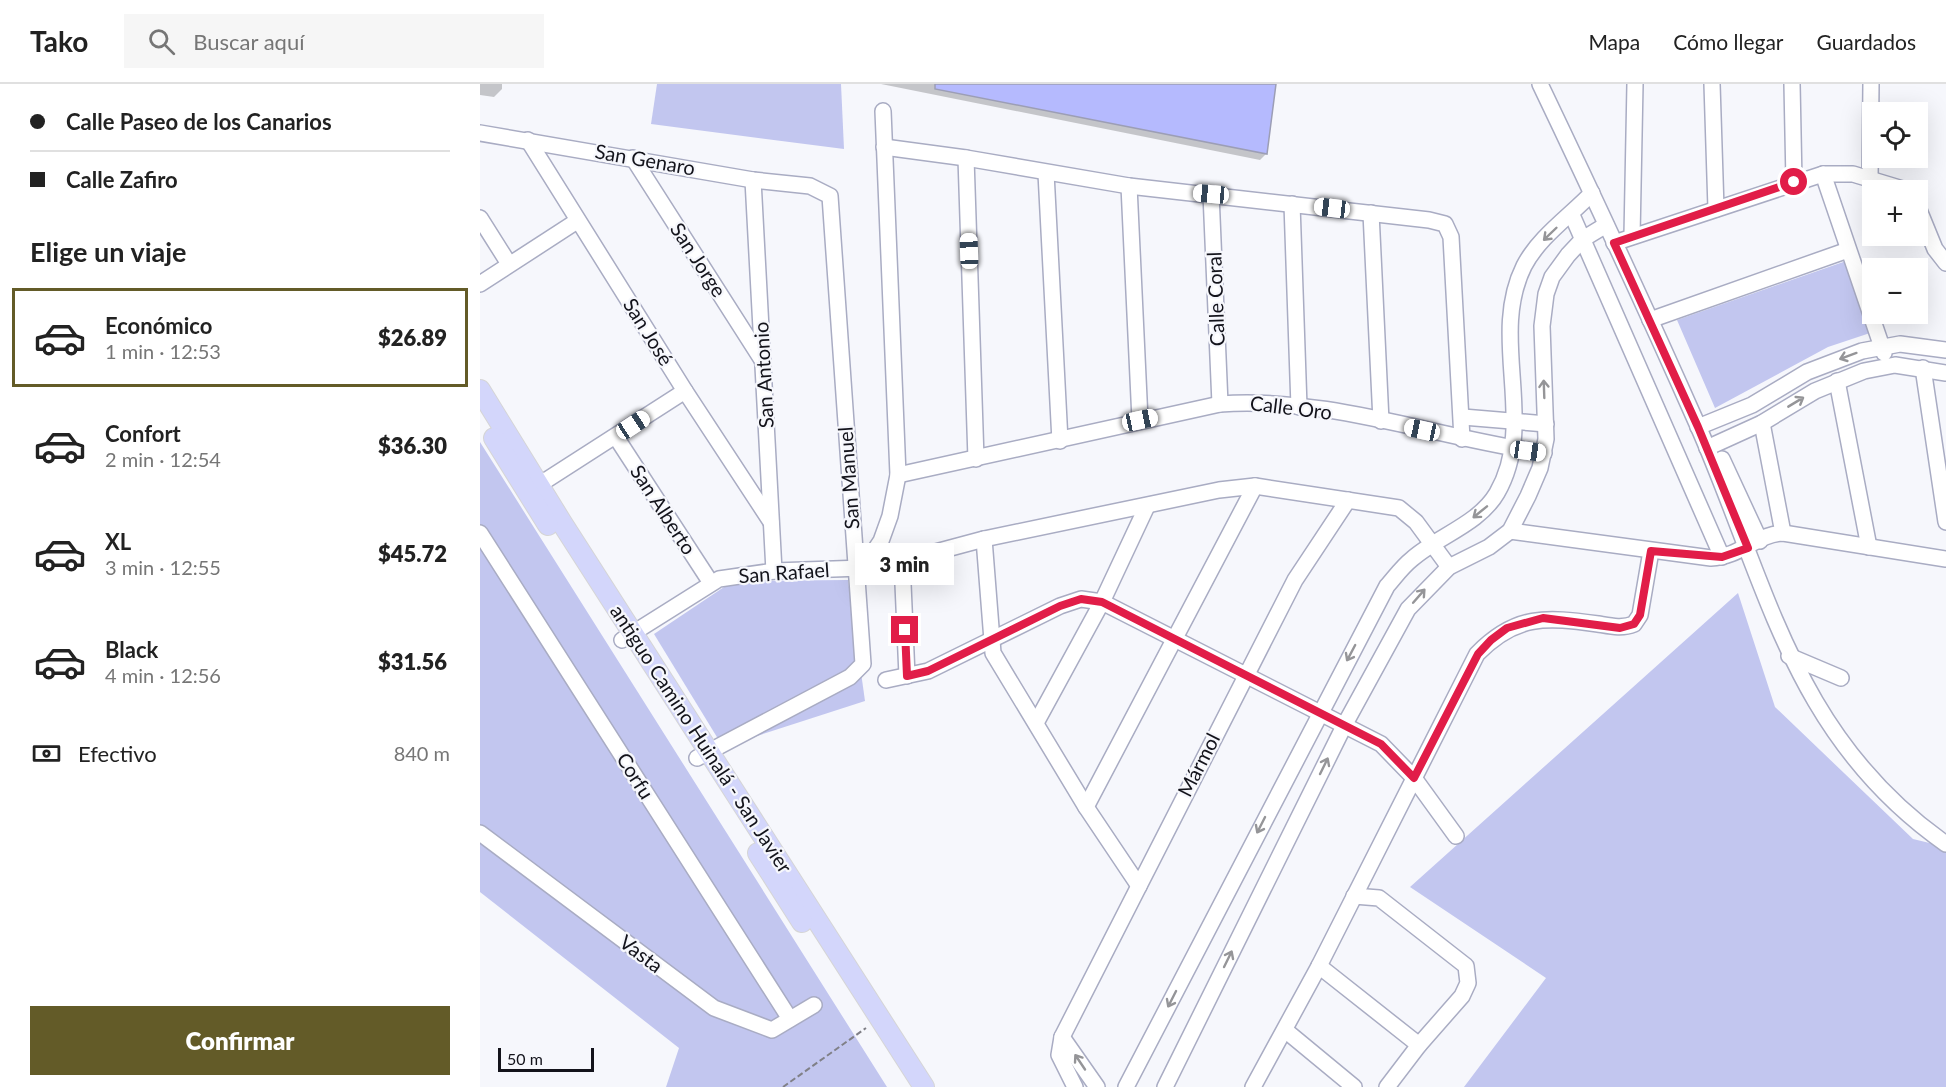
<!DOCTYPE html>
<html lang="es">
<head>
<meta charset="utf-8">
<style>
	:root { --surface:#fff; --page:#f6f6f6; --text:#222; --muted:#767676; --line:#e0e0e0; --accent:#635b28 }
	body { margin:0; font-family:Lato,sans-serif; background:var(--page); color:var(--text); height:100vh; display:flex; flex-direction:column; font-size:22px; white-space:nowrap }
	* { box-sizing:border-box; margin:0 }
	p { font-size:20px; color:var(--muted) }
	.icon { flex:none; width:33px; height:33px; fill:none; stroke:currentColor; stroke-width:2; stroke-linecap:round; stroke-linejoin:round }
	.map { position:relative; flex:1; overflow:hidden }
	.panel { display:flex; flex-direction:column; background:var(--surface); width:480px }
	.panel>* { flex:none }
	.hud { display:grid; align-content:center; height:132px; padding:0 30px; background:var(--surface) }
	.controls { position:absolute; left:1382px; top:18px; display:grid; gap:12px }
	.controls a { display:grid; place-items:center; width:66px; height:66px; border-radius:0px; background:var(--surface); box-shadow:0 6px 24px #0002; font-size:30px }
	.scale { position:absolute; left:18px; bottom:15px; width:96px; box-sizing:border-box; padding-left:6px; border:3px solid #13131b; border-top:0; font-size:16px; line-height:21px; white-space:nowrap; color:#13131b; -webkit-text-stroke:4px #f6f7fc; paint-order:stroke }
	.end { position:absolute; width:27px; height:27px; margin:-14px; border:8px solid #e11d48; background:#fff; box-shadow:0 0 0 3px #fff }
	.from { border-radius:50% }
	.bubble { position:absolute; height:42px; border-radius:0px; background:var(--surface); box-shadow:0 6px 24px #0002; font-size:20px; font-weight:800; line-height:42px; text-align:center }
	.car { position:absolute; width:18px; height:36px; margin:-18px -9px; border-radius:8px; box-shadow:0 0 4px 2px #0007; background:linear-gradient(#fff 24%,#345 0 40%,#fff 0 76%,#345 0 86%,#fff 0) }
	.hud b { display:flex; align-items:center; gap:21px; height:57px; font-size:22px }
	.hud b+b { border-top:2px solid var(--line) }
	.hud i { width:15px; height:15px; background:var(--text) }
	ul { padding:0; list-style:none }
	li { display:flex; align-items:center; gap:18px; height:99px; margin:0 12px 9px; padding:0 18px; border:3px solid transparent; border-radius:0px }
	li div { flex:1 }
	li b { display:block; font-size:22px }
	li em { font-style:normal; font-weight:800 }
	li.active { border-color:var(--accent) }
	li>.icon { width:54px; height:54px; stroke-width:1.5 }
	h2 { padding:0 30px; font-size:27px; line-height:72px }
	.pay { display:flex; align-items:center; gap:15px; height:66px; padding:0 30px; font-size:22px }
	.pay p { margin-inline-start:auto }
	.action { display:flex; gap:12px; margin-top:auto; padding:12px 30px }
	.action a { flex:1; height:69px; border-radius:0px; background:var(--accent); color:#fff; font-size:24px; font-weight:800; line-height:69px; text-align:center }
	header { display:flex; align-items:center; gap:36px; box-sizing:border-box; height:84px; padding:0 30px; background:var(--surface); border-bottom:2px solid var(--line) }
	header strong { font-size:28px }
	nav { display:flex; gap:33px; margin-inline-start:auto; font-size:21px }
	.search { width:420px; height:54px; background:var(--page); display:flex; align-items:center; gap:15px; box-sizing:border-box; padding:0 21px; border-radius:0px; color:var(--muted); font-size:22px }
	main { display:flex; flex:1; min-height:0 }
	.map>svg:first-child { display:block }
	.green { fill:#c2c6ef }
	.shadow { fill:#0003 }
	.building { fill:#b5bafe; stroke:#9c9eb5; stroke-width:1.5 }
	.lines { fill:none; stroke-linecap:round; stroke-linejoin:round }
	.minor-casing { stroke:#a9acc3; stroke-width:18 }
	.major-casing { stroke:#d5d5d6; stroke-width:22 }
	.path { stroke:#808087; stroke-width:2; stroke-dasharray:6 3; stroke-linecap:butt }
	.minor { stroke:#fff; stroke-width:15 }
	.major { stroke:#d3d6fb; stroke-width:20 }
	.oneway { stroke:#959598 }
	.route { stroke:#e11d48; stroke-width:8 }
	.labels { text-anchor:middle; stroke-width:4.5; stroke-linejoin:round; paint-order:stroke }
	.street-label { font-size:20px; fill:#13131b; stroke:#f6f7fc }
</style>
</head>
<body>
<header>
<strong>Tako</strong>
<div class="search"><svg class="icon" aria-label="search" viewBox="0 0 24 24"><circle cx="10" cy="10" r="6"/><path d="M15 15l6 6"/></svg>Buscar aquí</div>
<nav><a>Mapa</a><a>Cómo llegar</a><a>Guardados</a></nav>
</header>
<main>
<section class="panel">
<div class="hud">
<b><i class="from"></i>Calle Paseo de los Canarios</b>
<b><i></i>Calle Zafiro</b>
</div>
<h2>Elige un viaje</h2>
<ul>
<li class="active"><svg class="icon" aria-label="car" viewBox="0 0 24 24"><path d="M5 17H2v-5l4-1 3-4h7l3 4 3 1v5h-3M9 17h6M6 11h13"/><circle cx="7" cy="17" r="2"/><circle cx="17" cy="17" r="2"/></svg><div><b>Económico</b><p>1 min · 12:53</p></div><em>$26.89</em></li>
<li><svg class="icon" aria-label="car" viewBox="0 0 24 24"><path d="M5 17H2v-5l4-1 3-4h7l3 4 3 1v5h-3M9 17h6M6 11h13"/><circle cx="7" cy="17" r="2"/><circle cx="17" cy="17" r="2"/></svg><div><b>Confort</b><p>2 min · 12:54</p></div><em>$36.30</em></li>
<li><svg class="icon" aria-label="car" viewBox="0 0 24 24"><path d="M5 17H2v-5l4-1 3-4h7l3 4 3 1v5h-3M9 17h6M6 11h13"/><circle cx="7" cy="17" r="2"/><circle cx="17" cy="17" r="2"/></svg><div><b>XL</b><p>3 min · 12:55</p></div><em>$45.72</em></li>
<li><svg class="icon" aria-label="car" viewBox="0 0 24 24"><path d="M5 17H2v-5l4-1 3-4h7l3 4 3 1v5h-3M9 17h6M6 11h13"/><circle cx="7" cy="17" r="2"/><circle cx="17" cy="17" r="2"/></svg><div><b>Black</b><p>4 min · 12:56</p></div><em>$31.56</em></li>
</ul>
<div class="pay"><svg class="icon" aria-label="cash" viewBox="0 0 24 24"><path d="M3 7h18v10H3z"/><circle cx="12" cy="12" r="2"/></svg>Efectivo<p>840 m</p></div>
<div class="action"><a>Confirmar</a></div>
</section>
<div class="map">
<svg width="1466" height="1003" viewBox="0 0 1466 1003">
	<rect width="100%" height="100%" fill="#f6f7fc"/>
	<!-- green -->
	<g class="green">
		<path d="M177 0H361L364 65 171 40Z"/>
		<path d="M1369 176 1393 248 1348 263 1235 324 1197 236Z"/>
		<path d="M0 358 407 1003H186L199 964 0 808Z"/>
		<path d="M368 496 385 617 243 663 174 550 253 497Z"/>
		<path d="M1258 509 1295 623 1433 755 1466 763V1003H984L1066 894 930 803Z"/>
	</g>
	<!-- shadow -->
	<g class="shadow">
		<path d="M0 0H22V5L14 13 0 11Z"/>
		<path d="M401 0H794L786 70 780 76Z"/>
	</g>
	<!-- building -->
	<path class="building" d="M455 0H796L787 70 455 5Z"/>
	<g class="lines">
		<!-- minor casing -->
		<g class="minor-casing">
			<g id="minor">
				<path d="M1060 0C1114 113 1167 227 1218 342 1288 502 1313 653 1466 760"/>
				<path d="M1232 0 1236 125"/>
				<path d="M1312 0 1314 98"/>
				<path d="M0 49 273 96 330 102 350 112 383 580 370 593 217 674"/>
				<path d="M48 56 205 307 291 438"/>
				<path d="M404 63 486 74 649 102 949 136 965 140 971 153 982 355"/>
				<path d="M153 74 282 276"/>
				<path d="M486 74 496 375"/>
				<path d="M566 89 580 357"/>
				<path d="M1343 90 1404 269"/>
				<path d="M1390 94 1391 0"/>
				<path d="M273 96 294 487"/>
				<path d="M649 102 660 336"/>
				<path d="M731 110 740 320"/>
				<path d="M812 120 819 323"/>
				<path d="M1437 121 1455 165 1466 179"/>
				<path d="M891 129 901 337"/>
				<path d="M1092 131 1242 473"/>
				<path d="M0 134 29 180"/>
				<path d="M1152 152 1155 0"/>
				<path d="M1134 159 1343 90H1373L1426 106"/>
				<path d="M0 200 97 137"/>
				<path d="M1170 236 1368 166"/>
				<path d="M1443 284 1466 438"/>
				<path d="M1357 297 1389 463"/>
				<path d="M983 333 1066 340"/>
				<path d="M1282 339 1303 449"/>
				<path d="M1218 343 1272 321 1327 288 1382 267 1420 260 1466 266"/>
				<path d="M136 353 231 499"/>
				<path d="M1227 364 1282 339 1335 307 1384 287 1415 281 1466 289"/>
				<path d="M1242 375 1280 457"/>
				<path d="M418 391 740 320C847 312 958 354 1064 369"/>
				<path d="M51 406 205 307"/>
				<path d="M1030 447 1231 474C1260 473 1277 450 1303 449L1466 475"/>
				<path d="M0 449 310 935"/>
				<path d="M504 455 513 569 606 723 659 802"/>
				<path d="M142 556 239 495 294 487 383 484 401 457 410 432 418 391 403 27"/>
				<path d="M1309 572 1361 594"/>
				<path d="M427 592 422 477 504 455 739 406 775 402 919 424 936 438 969 483"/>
				<path d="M406 596 448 587 580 522 601 515 622 518 901 660 934 694 976 752"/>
				<path d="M556 639 622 518 667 422"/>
				<path d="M606 723 775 402"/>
				<path d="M0 749 234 924 292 946 334 921"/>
				<path d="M874 812 899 814 986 882 988 899 982 912 939 961 907 1003"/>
				<path d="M839 882 939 961"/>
				<path d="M805 946 874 1003"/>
				<path d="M582 953 617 1003"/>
				<path d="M595 1003 579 971 582 953 815 496 868 416"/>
				<path d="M646 1003 907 502C915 493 922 483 932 475 958 452 999 440 1017 409 1058 338 1008 254 1044 182 1059 153 1090 132 1112 109"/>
				<path d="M685 1003 865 640 928 525 969 483 1009 463 1030 447 1048 412 1060 384 1066 355 1062 242 1066 210 1072 193 1088 171 1103 155 1126 141"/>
				<path d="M773 1003 839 882 997 570C1036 530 1066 533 1118 540 1130 542 1142 545 1154 540L1160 531 1171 467"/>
			</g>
		</g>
		<!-- major casing -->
		<g class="major-casing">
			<g id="major">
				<path d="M0 306 82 439 444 1003"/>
				<path d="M14 354 68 441"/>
				<path d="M278 769 322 838"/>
			</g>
		</g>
		<!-- path -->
		<path class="path" d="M303 1003 386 944"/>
		<!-- minor -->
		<use href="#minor" class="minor"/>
		<!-- major -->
		<use href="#major" class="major"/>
	</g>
	<!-- one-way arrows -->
	<defs><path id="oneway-shaft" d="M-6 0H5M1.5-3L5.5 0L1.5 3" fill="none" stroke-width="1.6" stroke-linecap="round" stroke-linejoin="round" transform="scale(1.5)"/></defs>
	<g class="oneway">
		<use href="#oneway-shaft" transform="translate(1070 150) rotate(136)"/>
		<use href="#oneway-shaft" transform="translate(1368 272) rotate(160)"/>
		<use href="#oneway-shaft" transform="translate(1064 305) rotate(-92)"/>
		<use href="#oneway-shaft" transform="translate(1316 318) rotate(-31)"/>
		<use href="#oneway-shaft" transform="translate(1000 428) rotate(141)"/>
		<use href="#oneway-shaft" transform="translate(939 512) rotate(-49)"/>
		<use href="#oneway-shaft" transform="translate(871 569) rotate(118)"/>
		<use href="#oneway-shaft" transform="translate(844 682) rotate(-64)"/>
		<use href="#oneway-shaft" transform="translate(781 741) rotate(117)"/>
		<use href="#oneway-shaft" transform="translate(748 875) rotate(-64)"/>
		<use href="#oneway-shaft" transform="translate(692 915) rotate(117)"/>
		<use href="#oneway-shaft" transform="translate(600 978) rotate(-124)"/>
	</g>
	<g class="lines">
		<!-- route -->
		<path class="route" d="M425 546 427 592 448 587 580 522 601 515 622 518 901 660 934 694 998 570 1011 556 1027 544 1063 534 1140 544 1154 540 1160 531 1171 467 1242 473 1268 464 1218 343 1134 159 1314 98"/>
	</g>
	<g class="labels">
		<!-- street labels -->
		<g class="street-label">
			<text transform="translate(165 76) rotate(10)" y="7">San Genaro</text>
			<text transform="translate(218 176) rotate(57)" y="7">San Jorge</text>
			<text transform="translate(736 215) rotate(-92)" y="7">Calle Coral</text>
			<text transform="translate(168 248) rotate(58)" y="7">San José</text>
			<text transform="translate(284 291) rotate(-93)" y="7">San Antonio</text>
			<text transform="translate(811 324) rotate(7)" y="7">Calle Oro</text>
			<text transform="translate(369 394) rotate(-94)" y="7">San Manuel</text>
			<text transform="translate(183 426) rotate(57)" y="7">San Alberto</text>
			<text transform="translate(304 489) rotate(-4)" y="7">San Rafael</text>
			<text transform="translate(221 655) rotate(57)" y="7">antiguo Camino Huinalá - San Javier</text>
			<text transform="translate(719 681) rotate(-63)" y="7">Mármol</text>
			<text transform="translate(155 692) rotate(58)" y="7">Corfu</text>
			<text transform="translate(161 870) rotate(37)" y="7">Vasta</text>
		</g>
	</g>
</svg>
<div class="controls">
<a><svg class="icon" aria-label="locate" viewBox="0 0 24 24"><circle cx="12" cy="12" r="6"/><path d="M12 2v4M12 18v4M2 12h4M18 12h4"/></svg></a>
<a>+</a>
<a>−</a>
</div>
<div class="scale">50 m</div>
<i class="end from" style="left:1314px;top:98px"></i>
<i class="end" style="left:425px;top:546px"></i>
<div class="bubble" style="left:375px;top:459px;width:99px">3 min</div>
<i class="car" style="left:731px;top:110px;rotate:275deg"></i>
<i class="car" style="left:852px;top:124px;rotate:277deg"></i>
<i class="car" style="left:489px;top:167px;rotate:358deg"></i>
<i class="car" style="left:660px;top:336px;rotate:78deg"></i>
<i class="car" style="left:153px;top:341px;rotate:57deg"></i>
<i class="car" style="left:942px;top:346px;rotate:282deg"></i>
<i class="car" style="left:1048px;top:367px;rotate:98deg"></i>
</div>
</main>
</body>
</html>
